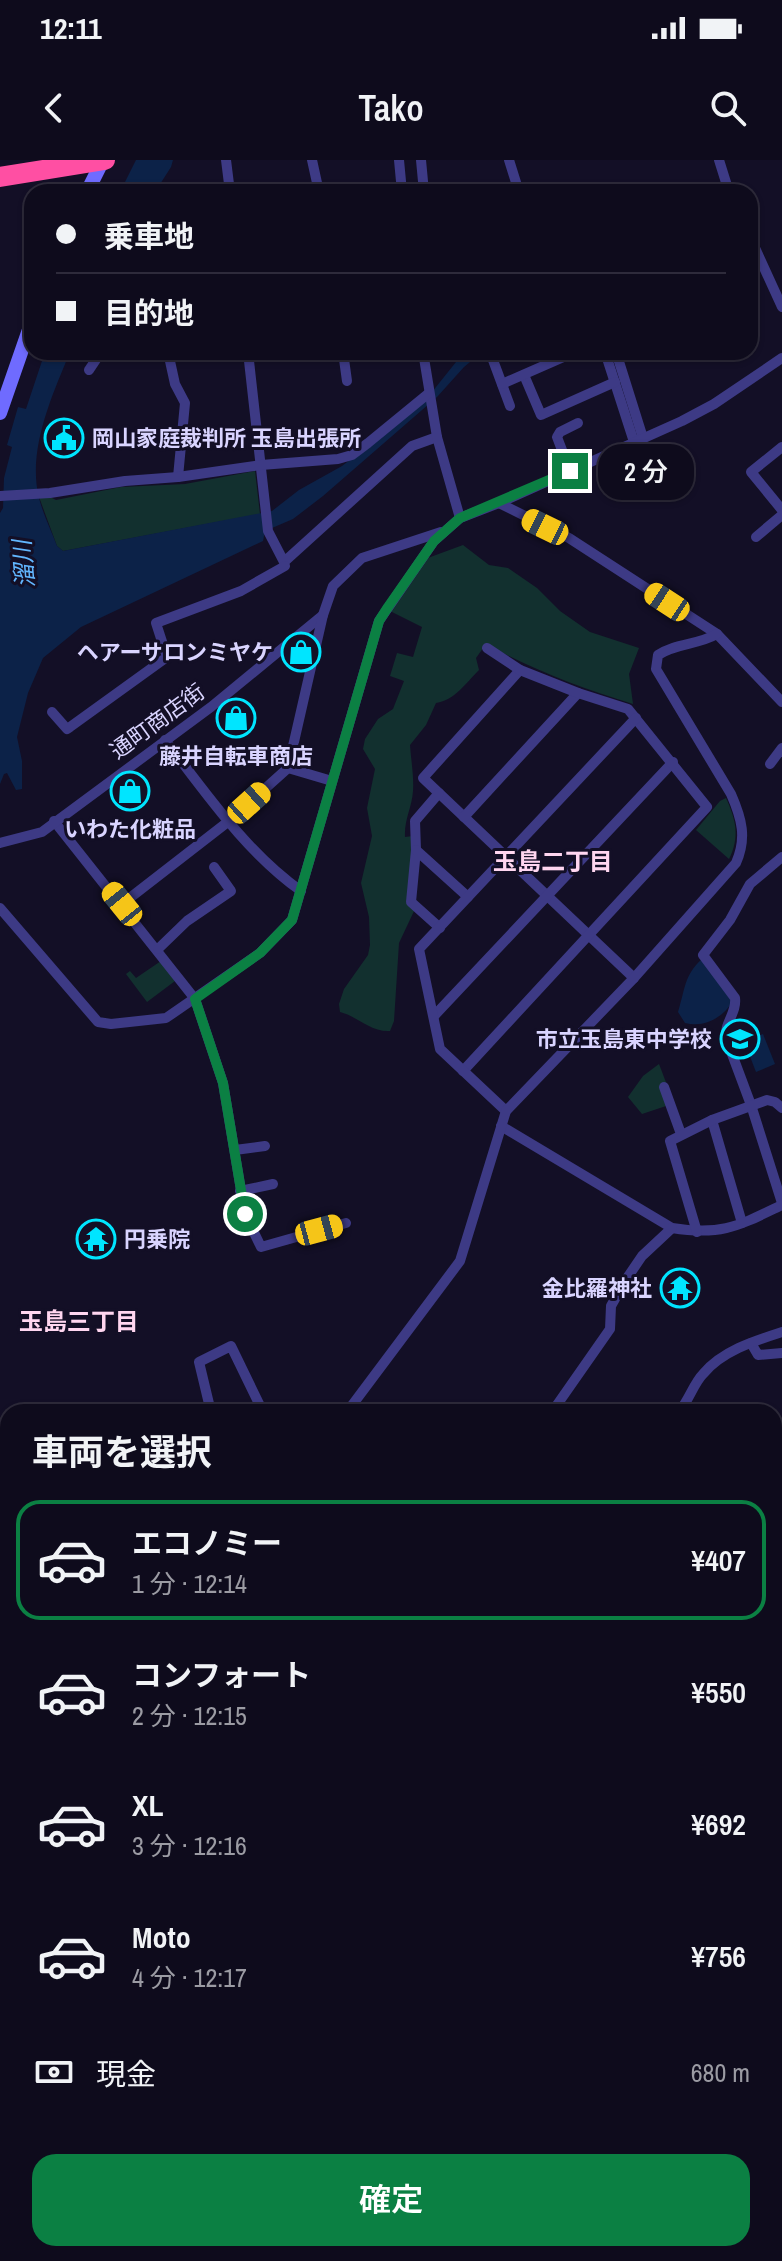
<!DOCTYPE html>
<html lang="ja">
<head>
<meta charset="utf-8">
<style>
	:root { --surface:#0e0b1c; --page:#171425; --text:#f1f3f6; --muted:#9b9ba3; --line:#2e2b3b; --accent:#0b8043 }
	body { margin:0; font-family:"Archivo Narrow","Noto Sans JP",sans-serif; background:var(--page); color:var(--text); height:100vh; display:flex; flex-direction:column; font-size:30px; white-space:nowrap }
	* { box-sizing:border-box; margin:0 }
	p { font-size:26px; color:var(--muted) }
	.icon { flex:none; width:44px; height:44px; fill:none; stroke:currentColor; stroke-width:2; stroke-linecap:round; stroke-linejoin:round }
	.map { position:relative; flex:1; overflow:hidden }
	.side { position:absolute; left:0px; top:1244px; width:782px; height:858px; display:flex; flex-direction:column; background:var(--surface); border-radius:24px 24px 0 0; box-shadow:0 2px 6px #0004,0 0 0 2px var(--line) }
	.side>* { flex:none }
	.guide { position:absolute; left:24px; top:24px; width:734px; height:176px; border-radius:24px; box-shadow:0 2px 6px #0004,0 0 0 2px var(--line); display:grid; align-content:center; height:176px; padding:0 32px; background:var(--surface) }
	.end { position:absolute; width:36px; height:36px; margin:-18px; border:10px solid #0b8043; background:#fff; box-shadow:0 0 0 4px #fff }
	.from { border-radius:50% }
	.bubble { position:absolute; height:56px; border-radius:24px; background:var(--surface); box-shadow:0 2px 6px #0004,0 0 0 2px var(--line); font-size:26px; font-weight:600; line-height:56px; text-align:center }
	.car { position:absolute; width:24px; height:48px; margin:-24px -12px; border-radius:10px; box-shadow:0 0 6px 2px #0007; background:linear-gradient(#f5c518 24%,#345 0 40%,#f5c518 0 76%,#345 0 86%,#f5c518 0) }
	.guide b { display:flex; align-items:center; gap:28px; height:76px; font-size:30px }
	.guide b+b { border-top:2px solid var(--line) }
	.guide i { width:20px; height:20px; background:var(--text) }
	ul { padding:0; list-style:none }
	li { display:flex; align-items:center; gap:24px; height:120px; margin:0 16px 12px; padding:0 16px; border:4px solid transparent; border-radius:24px }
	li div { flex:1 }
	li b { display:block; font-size:30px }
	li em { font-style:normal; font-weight:600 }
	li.active { border-color:var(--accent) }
	li>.icon { width:72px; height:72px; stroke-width:1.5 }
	h2 { padding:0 32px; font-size:36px; line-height:96px }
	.pay { display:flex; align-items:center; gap:20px; height:88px; padding:0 32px; font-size:30px }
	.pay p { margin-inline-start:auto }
	.cta { display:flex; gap:16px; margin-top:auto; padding:16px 32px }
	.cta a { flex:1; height:92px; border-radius:24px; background:var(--accent); color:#fff; font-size:32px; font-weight:600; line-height:92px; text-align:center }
	.status { display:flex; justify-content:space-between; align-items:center; height:56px; padding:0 40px; background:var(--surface); direction:ltr }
	.status svg { height:22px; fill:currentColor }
	header { display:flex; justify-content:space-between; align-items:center; height:104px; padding:0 32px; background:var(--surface); font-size:36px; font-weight:600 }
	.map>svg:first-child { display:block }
	.green { fill:#12302f }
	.water { fill:#0c2248 }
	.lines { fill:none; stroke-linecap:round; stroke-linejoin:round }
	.street { stroke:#3d3a85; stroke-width:10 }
	.secondary { stroke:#6f6bff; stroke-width:14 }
	.highway { stroke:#ff4fa3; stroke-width:20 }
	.route { stroke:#0b8043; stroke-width:10 }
	.labels { text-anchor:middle; stroke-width:6; stroke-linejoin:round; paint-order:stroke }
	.poi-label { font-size:22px; font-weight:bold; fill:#d9d4ff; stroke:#130f26; text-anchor:end }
	.street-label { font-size:22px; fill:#d9d4ff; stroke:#130f26 }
	.water-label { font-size:24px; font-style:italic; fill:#62b6ff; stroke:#130f26 }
	.neighbourhood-label { font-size:24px; font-weight:bold; fill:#ffd6f0; stroke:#130f26 }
</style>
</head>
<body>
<div class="status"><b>12:11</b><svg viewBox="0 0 49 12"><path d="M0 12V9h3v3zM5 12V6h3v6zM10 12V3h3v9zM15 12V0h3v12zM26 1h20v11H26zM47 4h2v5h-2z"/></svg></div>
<header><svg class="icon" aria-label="back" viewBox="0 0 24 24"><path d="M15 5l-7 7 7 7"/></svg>Tako<svg class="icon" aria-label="search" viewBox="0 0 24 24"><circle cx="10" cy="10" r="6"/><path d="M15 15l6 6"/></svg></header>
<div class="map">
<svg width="782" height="2101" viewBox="0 0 782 2101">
	<rect width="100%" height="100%" fill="#130f26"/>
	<!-- green -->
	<g class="green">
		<path d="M255 311 260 354 63 391 57 386 39 337 48 336 56 340 121 327 185 324Z"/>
		<path d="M463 385 489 405 508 408 537 428 560 451 590 472 639 488 629 514 633 544C581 528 533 510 486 484L476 498 479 510C466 523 455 540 436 543L426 565 410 585C411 600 414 616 413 631 412 647 404 660 405 677L413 676 415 749 399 783 394 861 390 871C370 872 359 857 340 852L339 844 344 829 368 795 370 785 369 757 361 723 372 676 367 648 375 609 363 589 365 579 378 559 393 549 404 521 390 516 397 493 413 497 422 467 388 450 417 402Z"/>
		<path d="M726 638C736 660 740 677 729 699L696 670 720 641Z"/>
		<path d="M161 801 175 821 147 842 126 814 130 811 136 818Z"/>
		<path d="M659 904 667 925 666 946 642 954 628 937 643 916Z"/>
	</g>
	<!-- water -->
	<g class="water">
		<path d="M136 0H173L171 7 155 32H120Z"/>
		<path d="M45 192H70C52 236 27 290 39 338 43 354 51 370 57 386L63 391 272 351 299 330 342 306 382 275 432 232 464 192H482L464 207 437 237 323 336 293 359 265 371 263 381 81 467 43 498 28 533 17 577 22 601V629L16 630 7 613 4 614 0 624V353L3 348 4 318 12 287 7 285 18 247 26 249Z"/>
		<path d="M702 799 734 840C723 857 706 868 685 863L678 852C685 830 684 815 702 799Z"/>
		<path d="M763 874 775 904 756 912 744 881Z"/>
		<path d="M337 2094H470L464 2101H348Z"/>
	</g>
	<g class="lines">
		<!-- street -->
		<g class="street">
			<path d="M226 0 230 32"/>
			<path d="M312 0 319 32"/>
			<path d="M399 0 402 32"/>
			<path d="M421 0 424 32"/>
			<path d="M509 0 519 32"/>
			<path d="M719 0 729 32"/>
			<path d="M750 77 782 147"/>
			<path d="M168 192 175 224 185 243 178 317"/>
			<path d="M248 192 268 371 284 402 412 286 437 277"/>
			<path d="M343 192 347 221"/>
			<path d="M423 192 437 277 460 358"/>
			<path d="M490 192 510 246"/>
			<path d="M605 192 634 282"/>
			<path d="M616 192 643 278"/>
			<path d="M89 210 101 192"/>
			<path d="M524 215 541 255 615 222"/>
			<path d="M502 224 575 192"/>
			<path d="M782 287 751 312 782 350"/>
			<path d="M570 311 557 277 560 272 578 263"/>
			<path d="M0 336 50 333 125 321 178 317 261 305 338 299 352 295 368 283 429 233"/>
			<path d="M499 343 569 378 717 474 782 542"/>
			<path d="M756 377 782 355"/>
			<path d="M520 510 423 618 634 818"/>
			<path d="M52 552 67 569 70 567 167 497 156 463 241 431 285 406"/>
			<path d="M165 580C206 633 246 692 301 731"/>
			<path d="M770 604 782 588"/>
			<path d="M288 608 332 621"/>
			<path d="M439 633 415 661 416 690 411 742 440 768"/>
			<path d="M464 657 578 533"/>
			<path d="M54 661 195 839 223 923 245 1054 261 1087 346 1063"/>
			<path d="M0 683 42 672 211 547 323 455"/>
			<path d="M416 690 468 737"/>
			<path d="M782 697 750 724 730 760 703 795 735 838C737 853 724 863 726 878L751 945 782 1043"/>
			<path d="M122 744 229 661 288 608 323 455 333 426 362 398 441 372"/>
			<path d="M0 748 98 862 111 864 166 858 260 793 292 760 379 461 434 381 460 358 499 343 682 261 714 244 782 198"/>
			<path d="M158 789 187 761 231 731 214 707"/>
			<path d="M434 856 673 602"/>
			<path d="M463 911 707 647 628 549 578 533 520 510 487 488"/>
			<path d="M664 927 681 974"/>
			<path d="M506 951 440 889 419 789 636 558"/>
			<path d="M712 960 742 1063"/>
			<path d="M501 966 672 1068C722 1076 738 1066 782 1045"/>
			<path d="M235 990 265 986"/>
			<path d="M240 1031 273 1024"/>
			<path d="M697 1072 670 981 712 960 767 940 775 942 782 948"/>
			<path d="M751 1183 758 1195 782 1193"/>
			<path d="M211 1252 199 1202 231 1186 263 1252"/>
			<path d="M347 1252 460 1101 506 951 634 818 736 703C747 678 742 659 731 634L656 509 658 495C676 483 698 485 717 474"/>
			<path d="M552 1252 610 1169 611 1146 625 1121 642 1096 672 1068"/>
			<path d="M679 1252C689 1240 694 1223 703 1214 722 1191 754 1181 782 1172"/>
			<path d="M774 1317H782"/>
			<path d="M0 1367 8 1365"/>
			<path d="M0 1451H8"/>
			<path d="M774 1483 782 1479"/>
			<path d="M774 1538 782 1534"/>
			<path d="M0 1602 8 1603"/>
			<path d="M774 1631 777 1641H774"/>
			<path d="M0 1646 8 1647"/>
			<path d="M0 1686 8 1678"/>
			<path d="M0 1726 8 1735"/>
			<path d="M774 1742 782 1738"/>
			<path d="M0 1786 8 1796"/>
			<path d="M0 1820 8 1815"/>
			<path d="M0 1864 8 1859"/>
			<path d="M0 1930 8 1925"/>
			<path d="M0 2016 8 2011"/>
			<path d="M0 2025H8"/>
			<path d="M119 2094 126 2101"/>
			<path d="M320 2094 333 2101"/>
			<path d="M505 2094 507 2101"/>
			<path d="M601 2094 621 2101"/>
			<path d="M197 2101 208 2094"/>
			<path d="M255 2101 261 2094"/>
		</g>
		<!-- secondary -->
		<g class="secondary">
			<path d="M87 32 103 0"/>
			<path d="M0 253 32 161"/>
		</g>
		<!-- highway -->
		<path class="highway" d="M0 17 105 0"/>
	</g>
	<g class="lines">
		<!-- route -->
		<path class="route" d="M245 1054 223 923 195 839 260 793 292 760 379 461 388 447 434 381 460 358 570 311"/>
	</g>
	<!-- icons -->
	<defs>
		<g id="civic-ring" transform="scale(2)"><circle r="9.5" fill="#130f26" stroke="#00e5ff" stroke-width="1.5"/><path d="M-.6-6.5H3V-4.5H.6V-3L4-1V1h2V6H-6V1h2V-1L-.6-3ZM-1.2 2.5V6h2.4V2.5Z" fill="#00e5ff"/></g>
		<g id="shop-ring" transform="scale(2)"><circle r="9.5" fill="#130f26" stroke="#00e5ff" stroke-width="1.5"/><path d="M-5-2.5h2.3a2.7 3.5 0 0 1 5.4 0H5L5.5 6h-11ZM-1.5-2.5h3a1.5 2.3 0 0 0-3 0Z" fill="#00e5ff"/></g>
		<g id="school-ring" transform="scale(2)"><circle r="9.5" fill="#130f26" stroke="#00e5ff" stroke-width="1.5"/><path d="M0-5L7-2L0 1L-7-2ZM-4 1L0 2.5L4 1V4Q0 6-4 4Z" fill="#00e5ff"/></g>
		<g id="temple-ring" transform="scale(2)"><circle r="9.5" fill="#130f26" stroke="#00e5ff" stroke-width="1.5"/><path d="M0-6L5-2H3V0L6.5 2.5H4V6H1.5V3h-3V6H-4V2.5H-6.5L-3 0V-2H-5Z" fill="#00e5ff"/></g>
	</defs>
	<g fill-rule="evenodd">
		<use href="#civic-ring" x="64" y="278"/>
		<use href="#shop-ring" x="301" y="492"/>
		<use href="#shop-ring" x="236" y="558"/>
		<use href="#shop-ring" x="130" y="631"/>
		<use href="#school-ring" x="740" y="879"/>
		<use href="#temple-ring" x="96" y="1079"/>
		<use href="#temple-ring" x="680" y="1128"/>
	</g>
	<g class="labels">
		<!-- poi labels -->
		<g class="poi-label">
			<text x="92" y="286" text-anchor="start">岡山家庭裁判所 玉島出張所</text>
			<text x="273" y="500">ヘアーサロンミヤケ</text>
			<text x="236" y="604" text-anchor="middle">藤井自転車商店</text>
			<text x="130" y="677" text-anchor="middle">いわた化粧品</text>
			<text x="712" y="887">市立玉島東中学校</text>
			<text x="124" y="1087" text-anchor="start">円乗院</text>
			<text x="652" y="1136">金比羅神社</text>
		</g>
		<!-- street labels -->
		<g class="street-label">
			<text transform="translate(157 561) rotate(-36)" y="8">通町商店街</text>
		</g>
		<!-- water labels -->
		<g class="water-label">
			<text transform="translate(24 404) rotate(-95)" y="8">溜川</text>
		</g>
		<!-- neighbourhood labels -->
		<g class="neighbourhood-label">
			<text x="553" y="710">玉島二丁目</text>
			<text x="79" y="1170">玉島三丁目</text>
		</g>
	</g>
</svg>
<i class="end from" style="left:245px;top:1054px"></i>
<i class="end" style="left:570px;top:311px"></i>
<div class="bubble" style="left:598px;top:284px;width:96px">2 分</div>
<i class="car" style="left:545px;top:367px;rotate:296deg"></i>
<i class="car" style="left:667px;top:442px;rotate:303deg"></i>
<i class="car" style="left:249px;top:643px;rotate:48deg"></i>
<i class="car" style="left:122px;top:744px;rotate:321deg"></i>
<i class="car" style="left:319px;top:1070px;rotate:75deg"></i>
<div class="guide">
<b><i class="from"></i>乗車地</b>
<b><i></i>目的地</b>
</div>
<section class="side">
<h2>車両を選択</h2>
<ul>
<li class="active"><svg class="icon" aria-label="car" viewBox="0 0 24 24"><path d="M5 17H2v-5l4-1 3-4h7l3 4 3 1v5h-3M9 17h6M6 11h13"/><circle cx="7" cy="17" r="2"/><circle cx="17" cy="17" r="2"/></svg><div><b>エコノミー</b><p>1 分 · 12:14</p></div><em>¥407</em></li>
<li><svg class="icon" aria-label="car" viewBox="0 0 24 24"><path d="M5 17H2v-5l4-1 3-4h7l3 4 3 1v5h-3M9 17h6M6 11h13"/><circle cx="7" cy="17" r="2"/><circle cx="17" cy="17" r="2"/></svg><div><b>コンフォート</b><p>2 分 · 12:15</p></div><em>¥550</em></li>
<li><svg class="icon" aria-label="car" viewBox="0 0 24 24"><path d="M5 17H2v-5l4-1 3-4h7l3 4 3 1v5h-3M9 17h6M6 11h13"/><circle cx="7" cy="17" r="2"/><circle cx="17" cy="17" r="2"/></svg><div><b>XL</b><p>3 分 · 12:16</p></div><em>¥692</em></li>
<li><svg class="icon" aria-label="car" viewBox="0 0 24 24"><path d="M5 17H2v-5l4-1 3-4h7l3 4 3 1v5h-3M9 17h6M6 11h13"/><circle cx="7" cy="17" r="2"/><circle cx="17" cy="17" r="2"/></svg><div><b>Moto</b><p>4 分 · 12:17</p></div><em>¥756</em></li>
</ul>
<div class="pay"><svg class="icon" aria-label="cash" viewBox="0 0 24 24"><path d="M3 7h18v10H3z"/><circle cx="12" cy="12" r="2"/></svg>現金<p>680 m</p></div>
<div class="cta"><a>確定</a></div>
</section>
</div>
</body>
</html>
